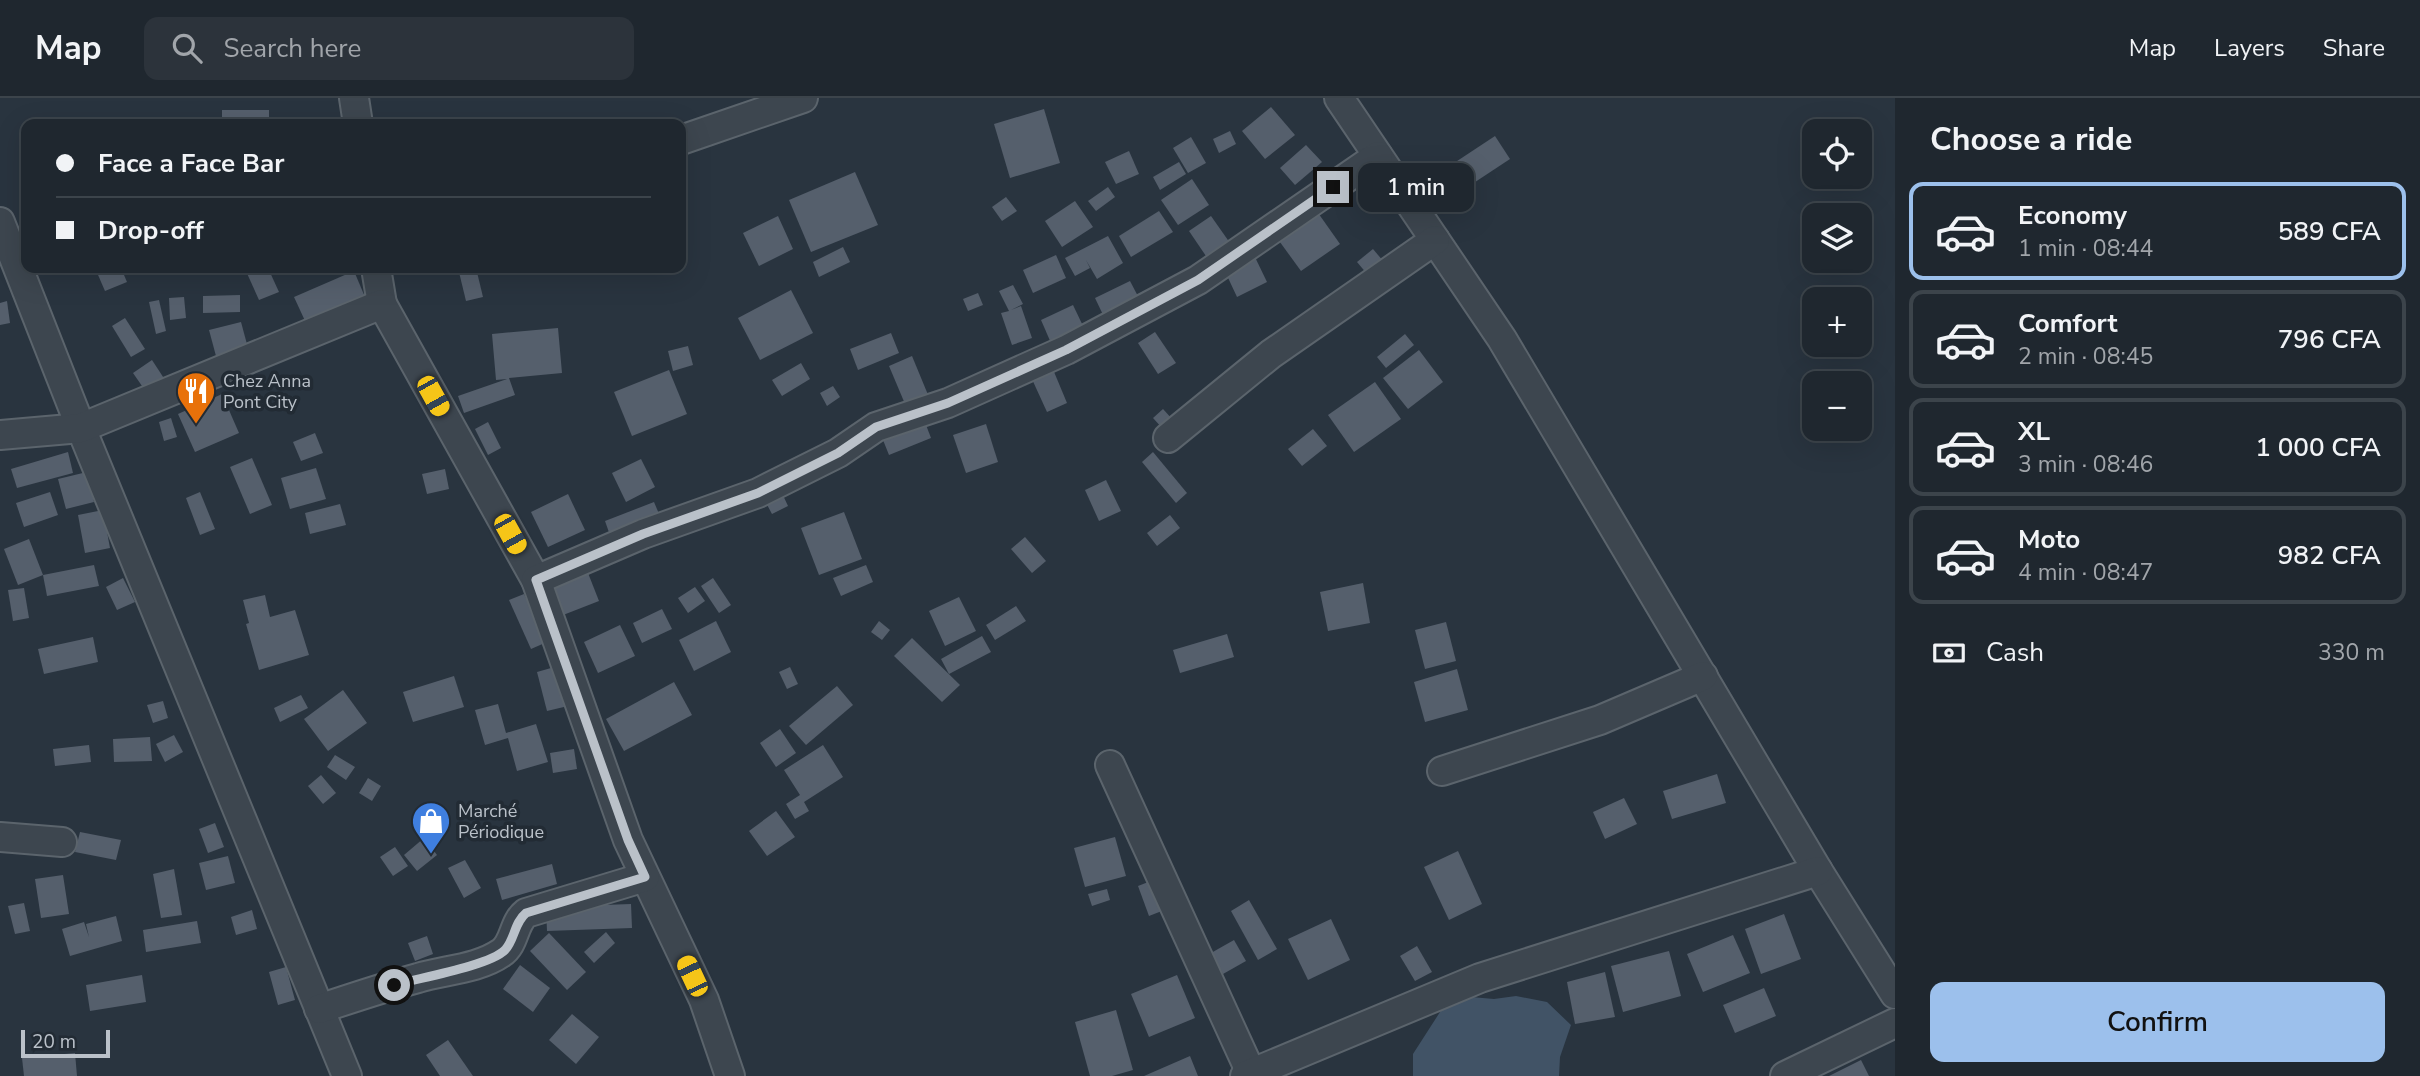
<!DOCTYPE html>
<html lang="en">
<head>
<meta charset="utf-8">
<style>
	:root { --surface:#1f272f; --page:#2c333b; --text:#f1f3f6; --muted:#a1a5aa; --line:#3c444b; --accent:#9cc0ec }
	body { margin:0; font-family:"Nunito Sans",sans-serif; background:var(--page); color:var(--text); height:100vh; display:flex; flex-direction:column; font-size:26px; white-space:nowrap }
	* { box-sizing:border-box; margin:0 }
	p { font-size:23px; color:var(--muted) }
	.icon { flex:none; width:38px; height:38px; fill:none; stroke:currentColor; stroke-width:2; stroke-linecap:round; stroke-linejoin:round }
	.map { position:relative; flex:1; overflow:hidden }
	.details { display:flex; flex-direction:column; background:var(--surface); width:525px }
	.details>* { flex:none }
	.top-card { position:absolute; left:21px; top:21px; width:665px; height:154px; border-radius:14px; box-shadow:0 7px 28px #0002,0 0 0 2px var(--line); display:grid; align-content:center; height:154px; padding:0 35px; background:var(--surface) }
	.fabs { position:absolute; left:1802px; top:21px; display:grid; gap:14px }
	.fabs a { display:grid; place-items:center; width:70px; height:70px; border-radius:14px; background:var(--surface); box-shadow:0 7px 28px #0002,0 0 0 2px var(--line); font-size:35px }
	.scale { position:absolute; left:21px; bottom:18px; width:89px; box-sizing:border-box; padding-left:7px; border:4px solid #bac1c9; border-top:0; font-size:19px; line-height:24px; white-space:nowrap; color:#bac1c9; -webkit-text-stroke:5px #222b34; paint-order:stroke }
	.end { position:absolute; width:32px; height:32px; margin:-16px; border:9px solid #bac1c9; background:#111; box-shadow:0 0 0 4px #111 }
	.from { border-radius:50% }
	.bubble { position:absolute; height:49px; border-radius:14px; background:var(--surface); box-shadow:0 7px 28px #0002,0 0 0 2px var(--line); font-size:23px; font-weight:600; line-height:49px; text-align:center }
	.car { position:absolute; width:21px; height:42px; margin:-21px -10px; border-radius:9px; box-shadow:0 0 5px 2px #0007; background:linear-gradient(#f5c518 24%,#345 0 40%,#f5c518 0 76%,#345 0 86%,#f5c518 0) }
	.top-card b { display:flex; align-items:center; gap:24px; height:66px; font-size:26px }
	.top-card b+b { border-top:2px solid var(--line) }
	.top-card i { width:18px; height:18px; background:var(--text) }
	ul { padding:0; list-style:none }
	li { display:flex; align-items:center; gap:21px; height:98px; margin:0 14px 10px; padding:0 21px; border:4px solid var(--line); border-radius:14px }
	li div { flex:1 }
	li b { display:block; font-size:26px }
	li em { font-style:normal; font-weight:600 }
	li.on { border-color:var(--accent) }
	li>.icon { width:63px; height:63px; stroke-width:1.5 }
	h2 { padding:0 35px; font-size:32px; line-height:84px }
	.pay { display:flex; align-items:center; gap:18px; height:77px; padding:0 35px; font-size:26px }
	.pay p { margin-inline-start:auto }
	.cta { display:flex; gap:14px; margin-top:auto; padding:14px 35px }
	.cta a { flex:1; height:80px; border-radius:14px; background:var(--accent); color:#111; font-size:28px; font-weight:600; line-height:80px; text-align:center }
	header { display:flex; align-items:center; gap:42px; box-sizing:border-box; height:98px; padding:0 35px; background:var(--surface); border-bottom:2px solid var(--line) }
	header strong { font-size:33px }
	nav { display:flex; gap:38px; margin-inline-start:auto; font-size:24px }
	.search { width:490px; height:63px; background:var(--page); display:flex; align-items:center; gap:18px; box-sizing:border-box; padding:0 24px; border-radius:14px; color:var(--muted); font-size:26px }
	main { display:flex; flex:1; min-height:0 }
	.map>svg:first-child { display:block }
	.water { fill:#415366 }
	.building { fill:#555f6c }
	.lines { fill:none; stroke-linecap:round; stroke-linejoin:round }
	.street-casing { stroke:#5b646c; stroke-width:32 }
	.street { stroke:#3d464f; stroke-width:28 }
	.route { stroke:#bac1c9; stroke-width:9 }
	.labels { text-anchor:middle; stroke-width:7; stroke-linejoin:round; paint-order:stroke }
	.poi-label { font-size:18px; fill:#bac1c9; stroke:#222b34; text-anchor:start }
</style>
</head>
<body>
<header>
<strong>Map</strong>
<div class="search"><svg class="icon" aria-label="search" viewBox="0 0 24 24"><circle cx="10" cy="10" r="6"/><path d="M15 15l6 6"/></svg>Search here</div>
<nav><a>Map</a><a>Layers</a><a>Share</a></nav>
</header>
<main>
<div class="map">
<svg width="1895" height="978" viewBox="0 0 1895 978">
	<rect width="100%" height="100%" fill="#29343f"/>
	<!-- water -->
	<path class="water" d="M1460 898 1494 901 1516 898 1547 904 1571 927 1560 959 1559 978H1413V956L1449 900Z"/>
	<!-- building -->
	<g class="building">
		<path d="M1271 9 1295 37 1265 61 1242 33Z"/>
		<path d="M1044 11 1060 65 1010 80 994 26Z"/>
		<rect x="222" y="12" width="47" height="14"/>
		<path d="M1230 33 1236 46 1219 55 1213 41Z"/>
		<path d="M1495 38 1510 61 1460 94 1445 71Z"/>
		<path d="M1191 39 1206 65 1188 75 1173 50Z"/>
		<path d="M1306 47 1322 64 1295 87 1280 70Z"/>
		<path d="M1129 53 1139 76 1116 86 1105 64Z"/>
		<path d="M1179 64 1186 76 1160 92 1153 79Z"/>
		<path d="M855 74 878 127 811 154 789 102Z"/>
		<path d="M1192 81 1209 107 1178 127 1161 102Z"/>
		<path d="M1108 89 1115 99 1096 113 1088 103Z"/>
		<path d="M1006 99 1017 113 1002 123 992 109Z"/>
		<path d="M1075 103 1093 129 1062 149 1045 123Z"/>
		<path d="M1316 112 1340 146 1301 173 1277 140Z"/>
		<path d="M1159 113 1173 134 1131 159 1119 138Z"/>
		<path d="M778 118 793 151 759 168 743 135Z"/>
		<path d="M1211 118 1230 145 1208 161 1189 133Z"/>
		<path d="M1108 138 1123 165 1097 181 1086 162 1090 170 1075 178 1065 160Z"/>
		<path d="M843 149 850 164 819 179 813 164Z"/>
		<path d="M1373 151 1389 170 1373 183 1357 164Z"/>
		<path d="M1253 155 1267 184 1237 199 1223 169Z"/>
		<path d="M1056 157 1066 180 1033 195 1023 172Z"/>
		<path d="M95 170H121L127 184 105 193Z"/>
		<path d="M248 170H268L279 194 259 202 245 171Z"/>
		<path d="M458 170H476L483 199 466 203Z"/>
		<path d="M354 173 365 199 306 225 294 199Z"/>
		<path d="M1130 183 1141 204 1105 221 1095 200Z"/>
		<path d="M1013 187 1023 206 1011 212 1021 208 1032 240 1012 247 1001 215 1009 213 999 193Z"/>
		<path d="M791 192 813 235 760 262 738 220Z"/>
		<path d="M978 195 983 207 968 213 963 201Z"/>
		<path d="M240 197V214L203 215V198Z"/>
		<path d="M184 199 186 220 170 222 169 200Z"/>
		<path d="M159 202 166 233 156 236 149 204Z"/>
		<path d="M7 203 10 225 0 227V205Z"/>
		<path d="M1073 207 1084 230 1051 245 1041 222Z"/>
		<path d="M125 220 145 251 131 259 112 228Z"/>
		<path d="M241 224 248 250 216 258 209 232Z"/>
		<path d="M558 230 562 275 509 280 515 297 464 315 458 298 507 281 496 282 492 236Z"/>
		<path d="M1155 234 1176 265 1158 276 1138 245Z"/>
		<path d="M891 235 899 255 858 272 850 251Z"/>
		<path d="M1405 236 1414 247 1386 270 1377 259Z"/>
		<path d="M688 248 693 267 673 273 668 253Z"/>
		<path d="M1419 252 1443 284 1408 311 1383 280Z"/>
		<path d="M912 258 931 304 908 313 889 268Z"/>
		<path d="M152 262 169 288 151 301 133 275Z"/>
		<path d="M801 265 810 281 782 298 772 282Z"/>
		<path d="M1052 269 1067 305 1047 314 1031 279Z"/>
		<path d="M669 272 687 316 632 338 614 294Z"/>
		<path d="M1375 284 1401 321 1354 354 1328 317Z"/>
		<path d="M833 288 840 299 827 308 820 295Z"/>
		<path d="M222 296 239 335 195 354 178 316Z"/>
		<path d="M1163 311 1173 322 1163 331 1153 320Z"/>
		<path d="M923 319 931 340 889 357 881 337Z"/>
		<path d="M171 320 177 339 164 343 159 324Z"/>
		<path d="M488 324 501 350 488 357 475 331Z"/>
		<path d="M986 326 998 364 966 375 953 337Z"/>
		<path d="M1313 331 1327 348 1302 368 1288 351Z"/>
		<path d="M315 335 323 355 301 363 293 344Z"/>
		<path d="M68 354 73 375 17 390 11 371Z"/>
		<path d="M1153 354 1187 395 1176 405 1142 364Z"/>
		<path d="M252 360 272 407 250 416 230 369Z"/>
		<path d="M641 361 655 389 626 404 612 375Z"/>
		<path d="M316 370 326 401 290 411 281 380Z"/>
		<path d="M445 371 449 391 427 396 422 376Z"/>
		<path d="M87 374 94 404 66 411 58 381Z"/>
		<path d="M1106 382 1121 413 1099 423 1085 392Z"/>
		<path d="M781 393 788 408 772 416 764 401Z"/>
		<path d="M50 394 58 417 24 429 16 405Z"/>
		<path d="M200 394 215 431 200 437 186 400Z"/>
		<path d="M568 396 585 432 548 449 531 414Z"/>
		<path d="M654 404 662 423 612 443 605 423Z"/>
		<path d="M340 406 346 427 310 436 305 415Z"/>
		<path d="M103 412 110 450 85 455 78 417Z"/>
		<path d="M844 414 862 461 819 477 801 430Z"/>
		<path d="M1170 417 1180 430 1157 448 1147 435Z"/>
		<path d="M1025 439 1046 463 1032 475 1011 451Z"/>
		<path d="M29 441 43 477 18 487 4 451Z"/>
		<path d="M94 467 99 488 47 498 43 477Z"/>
		<path d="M866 467 873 484 841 498 833 480Z"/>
		<path d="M588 475 599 503 558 519 547 491Z"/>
		<path d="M123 480 135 504 117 512 106 489Z"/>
		<path d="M713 480 731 507 719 515 701 488Z"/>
		<path d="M1363 485 1370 525 1328 533 1320 494Z"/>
		<path d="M695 489 705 503 688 515 678 500Z"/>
		<path d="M24 490 29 520 13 523 8 492Z"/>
		<path d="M524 496 547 544 531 551 509 502Z"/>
		<path d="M265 497 270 519 295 512 309 557 259 572 246 526 249 525 243 502Z"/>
		<path d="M959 499 976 533 945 548 929 513Z"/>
		<path d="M1016 508 1026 523 995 542 986 527Z"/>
		<path d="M662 511 672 531 642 545 633 525Z"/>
		<path d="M716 523 731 554 694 573 679 542Z"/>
		<path d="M879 523 890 532 882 542 871 534Z"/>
		<path d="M1446 524 1456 563 1425 571 1415 532Z"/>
		<path d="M620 527 635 558 598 575 584 544Z"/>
		<path d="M1227 536 1234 559 1180 575 1173 552Z"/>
		<path d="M982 538 991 554 949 576 941 561Z"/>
		<path d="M93 539 98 564 44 576 38 551Z"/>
		<path d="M912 540 960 587 942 604 894 558Z"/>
		<path d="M558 568 568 608 547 613 537 574Z"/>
		<path d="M790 569 798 586 787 591 779 574Z"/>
		<path d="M1457 571 1468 612 1425 624 1414 584Z"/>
		<path d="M454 578 464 609 413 624 403 594Z"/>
		<path d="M674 584 692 617 624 653 606 621Z"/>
		<path d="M837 588 853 607 806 647 789 628Z"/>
		<path d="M343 592 367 625 328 653 304 621Z"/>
		<path d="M301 597 308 610 280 624 274 610Z"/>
		<path d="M163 603 168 620 153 625 147 607Z"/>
		<path d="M498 606 506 635 536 626 548 664 517 673 508 640 485 647 475 612Z"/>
		<path d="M780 631 796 655 776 669 760 645Z"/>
		<path d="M174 637 183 654 165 664 156 646Z"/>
		<path d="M150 639 152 663 114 664 113 641Z"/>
		<path d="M89 647 91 664 55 668 53 651Z"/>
		<path d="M823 647 843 679 804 704 809 713 795 721 786 706 800 697 784 672Z"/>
		<path d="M574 651 577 671 553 675 550 655Z"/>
		<path d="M335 657 355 669 346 682 327 669Z"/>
		<path d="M1717 676 1726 705 1672 721 1663 693Z"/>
		<path d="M321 677 336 695 323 706 308 688Z"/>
		<path d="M368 680 381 688 372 703 359 695Z"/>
		<path d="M1624 700 1637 726 1605 741 1593 714Z"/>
		<path d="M776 713 795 739 767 758 749 733Z"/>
		<path d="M215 725 224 749 208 755 199 731Z"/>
		<path d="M80 734 121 742 116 762 75 754Z"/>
		<path d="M1115 739 1126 778 1085 789 1074 750Z"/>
		<path d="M424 740 437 757 417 773 404 757Z"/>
		<path d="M395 749 408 768 393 778 380 759Z"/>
		<path d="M1458 753 1482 806 1449 822 1424 769Z"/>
		<path d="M228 758 235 785 206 792 199 765Z"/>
		<path d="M465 762 481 790 464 800 448 770Z"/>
		<path d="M552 766 557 786 502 802 496 781Z"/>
		<path d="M174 771 182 817 161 820 153 776Z"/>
		<path d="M63 777 69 816 41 820 35 781Z"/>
		<path d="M1156 781 1167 811 1149 818 1138 788Z"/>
		<path d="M1107 791 1110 802 1092 808 1088 796Z"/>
		<path d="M1249 802 1277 851 1258 862 1231 813Z"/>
		<path d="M24 805 30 833 15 836 8 808Z"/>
		<path d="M631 806 632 830 547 833 546 809Z"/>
		<path d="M252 812 257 831 236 837 231 819Z"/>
		<path d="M1784 816 1801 861 1761 876 1745 831Z"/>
		<path d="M116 818 122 843 70 858 62 831 84 824 89 839 86 826Z"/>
		<path d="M1331 821 1350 862 1308 882 1288 841Z"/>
		<path d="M197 823 201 845 146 854 143 832Z"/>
		<path d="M606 834 615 845 594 865 584 854Z"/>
		<path d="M549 835 586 874 567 892 530 853Z"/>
		<path d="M1733 837 1750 875 1703 894 1687 856Z"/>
		<path d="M427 838 433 856 415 863 408 845Z"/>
		<path d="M1234 842 1246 863 1223 876 1211 855Z"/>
		<path d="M1417 848 1432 874 1415 883 1400 858Z"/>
		<path d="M1669 853 1681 898 1623 914 1611 868Z"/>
		<path d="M520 867 550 890 533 914 503 891Z"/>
		<path d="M286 869 295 902 278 907 269 874Z"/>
		<path d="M1605 874 1615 919 1575 926 1567 884Z"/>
		<path d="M142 877 146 904 90 913 86 887Z"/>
		<path d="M1177 877 1195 920 1149 939 1131 896Z"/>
		<path d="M1764 890 1776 918 1735 935 1723 907Z"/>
		<path d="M1116 912 1133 972 1112 978H1090L1075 924Z"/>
		<path d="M572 916 599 939 576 966 549 942Z"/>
		<path d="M448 942 473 978H440L426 957Z"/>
		<path d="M75 955 77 978H24L22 960Z"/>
		<path d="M1190 958 1198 978H1144Z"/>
		<path d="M1861 962 1869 978H1829Z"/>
	</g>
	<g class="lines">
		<!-- street casing -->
		<g class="street-casing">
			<g id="street">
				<path d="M354 0 358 26"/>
				<path d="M1339 0 1502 241 1818 773 1895 896"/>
				<path d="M681 42 803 0"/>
				<path d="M0 124 81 330 347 978"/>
				<path d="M376 170 382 206"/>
				<path d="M0 337 81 330 382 206 536 482 628 742 704 902 730 978"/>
				<path d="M1168 340 1271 256 1435 142"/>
				<path d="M536 482 643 436 758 395 838 355 876 329 948 305 1066 252 1198 182 1378 58"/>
				<path d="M1110 667 1251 975"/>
				<path d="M1442 673 1600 622 1703 578"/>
				<path d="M0 739 62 744"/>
				<path d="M319 911C352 900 385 889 418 880 444 872 478 871 501 855 515 846 513 825 526 815L645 779"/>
				<path d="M1245 978 1480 880 1818 773"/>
				<path d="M1785 978 1895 925"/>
			</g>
		</g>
		<!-- street -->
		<use href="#street" class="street"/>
	</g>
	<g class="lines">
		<!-- route -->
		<path class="route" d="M394 887C418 880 489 868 505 852 515 841 514 825 526 815L645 779 628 742 536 482 643 436 758 395 838 355 876 329 948 305 1066 252 1198 182 1333 89"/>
	</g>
	<!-- icons -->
	<defs>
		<g id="restaurant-pin" transform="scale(2.0125)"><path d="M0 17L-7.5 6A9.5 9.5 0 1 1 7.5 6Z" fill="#e8710a" stroke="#222b34"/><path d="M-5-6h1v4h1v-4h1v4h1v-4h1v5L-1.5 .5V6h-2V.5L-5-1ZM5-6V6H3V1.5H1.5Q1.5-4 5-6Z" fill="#fff"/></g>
		<g id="shop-pin" transform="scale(2.0125)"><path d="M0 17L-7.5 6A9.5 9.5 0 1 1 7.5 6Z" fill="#3f7fe0" stroke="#222b34"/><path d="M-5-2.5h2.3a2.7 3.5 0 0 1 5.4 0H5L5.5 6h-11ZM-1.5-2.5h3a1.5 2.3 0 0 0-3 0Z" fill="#fff"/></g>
	</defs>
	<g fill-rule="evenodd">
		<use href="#restaurant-pin" x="196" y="293"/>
		<use href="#shop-pin" x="431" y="723"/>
	</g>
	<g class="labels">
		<!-- poi labels -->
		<g class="poi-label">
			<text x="223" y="289">Chez Anna<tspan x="223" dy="21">Pont City</tspan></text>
			<text x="458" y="719">Marché<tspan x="458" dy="21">Périodique</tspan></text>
		</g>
	</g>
</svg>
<div class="fabs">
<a><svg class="icon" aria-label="locate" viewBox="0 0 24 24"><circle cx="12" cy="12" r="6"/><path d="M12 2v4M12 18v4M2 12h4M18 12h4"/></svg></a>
<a><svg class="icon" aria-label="layers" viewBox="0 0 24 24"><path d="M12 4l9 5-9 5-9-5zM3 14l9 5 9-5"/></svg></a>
<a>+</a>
<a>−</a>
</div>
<div class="scale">20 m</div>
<i class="end from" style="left:394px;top:887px"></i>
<i class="end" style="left:1333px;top:89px"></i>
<div class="bubble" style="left:1358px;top:65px;width:116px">1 min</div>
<i class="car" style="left:433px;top:298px;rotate:151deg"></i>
<i class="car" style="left:510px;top:436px;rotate:151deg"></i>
<i class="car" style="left:692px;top:878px;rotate:335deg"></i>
<div class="top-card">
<b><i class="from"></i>Face a Face Bar</b>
<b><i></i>Drop-off</b>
</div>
</div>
<section class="details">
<h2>Choose a ride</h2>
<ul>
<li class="on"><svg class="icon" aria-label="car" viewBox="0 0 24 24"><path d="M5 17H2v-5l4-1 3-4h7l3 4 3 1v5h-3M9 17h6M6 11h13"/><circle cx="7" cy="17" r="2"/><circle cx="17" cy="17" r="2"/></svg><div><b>Economy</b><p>1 min · 08:44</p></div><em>589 CFA</em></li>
<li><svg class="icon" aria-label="car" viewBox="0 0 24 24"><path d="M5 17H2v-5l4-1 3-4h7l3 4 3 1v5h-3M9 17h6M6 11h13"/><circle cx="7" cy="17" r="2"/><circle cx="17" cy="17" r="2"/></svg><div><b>Comfort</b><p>2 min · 08:45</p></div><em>796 CFA</em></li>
<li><svg class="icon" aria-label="car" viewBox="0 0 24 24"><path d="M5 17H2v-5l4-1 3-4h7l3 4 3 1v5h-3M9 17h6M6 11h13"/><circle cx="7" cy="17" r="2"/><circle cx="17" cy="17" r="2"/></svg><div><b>XL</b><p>3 min · 08:46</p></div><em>1 000 CFA</em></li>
<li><svg class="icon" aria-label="car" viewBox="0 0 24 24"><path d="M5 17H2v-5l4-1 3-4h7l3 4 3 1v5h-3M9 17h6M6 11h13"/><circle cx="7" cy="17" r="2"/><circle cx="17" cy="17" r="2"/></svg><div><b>Moto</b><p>4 min · 08:47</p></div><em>982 CFA</em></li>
</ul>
<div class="pay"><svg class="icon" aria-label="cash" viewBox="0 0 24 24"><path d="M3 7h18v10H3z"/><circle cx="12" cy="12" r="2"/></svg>Cash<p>330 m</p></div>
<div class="cta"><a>Confirm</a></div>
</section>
</main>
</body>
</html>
